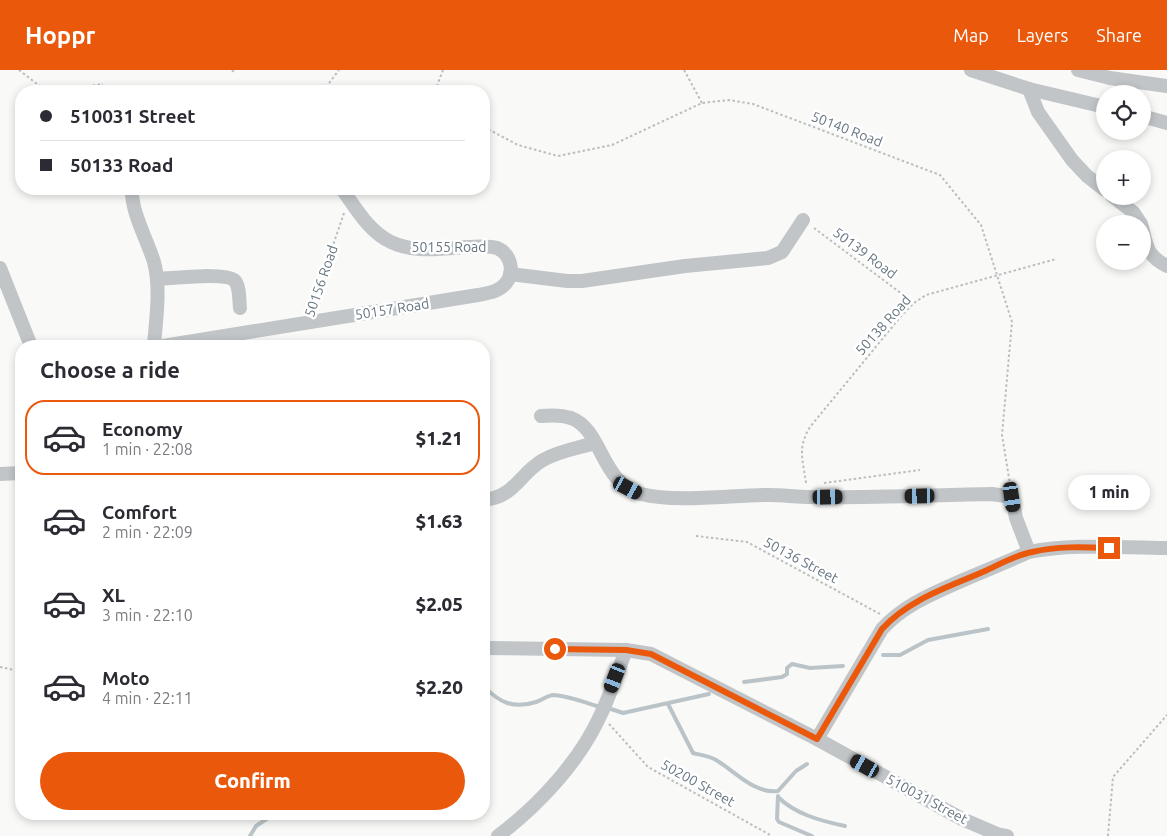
<!DOCTYPE html>
<html lang="en">
<head>
<meta charset="utf-8">
<style>
	:root { --surface:#fff; --page:#f7f7f7; --text:#2b2b33; --muted:#7c7c81; --line:#e1e1e2; --accent:#ea580c }
	body { margin:0; font-family:Ubuntu,sans-serif; background:var(--page); color:var(--text); height:100vh; display:flex; flex-direction:column; font-size:19px; white-space:nowrap }
	* { box-sizing:border-box; margin:0 }
	p { font-size:16px; color:var(--muted) }
	.icon { flex:none; width:28px; height:28px; fill:none; stroke:currentColor; stroke-width:2; stroke-linecap:round; stroke-linejoin:round }
	.map { position:relative; flex:1; overflow:hidden }
	.drawer { position:absolute; left:15px; top:270px; width:475px; height:480px; display:flex; flex-direction:column; background:var(--surface); border-radius:20px; box-shadow:0 2px 8px #0003 }
	.drawer>* { flex:none }
	.top-card { position:absolute; left:15px; top:15px; width:475px; height:110px; border-radius:20px; box-shadow:0 2px 8px #0003; display:grid; align-content:center; height:110px; padding:0 25px; background:var(--surface) }
	.fabs { position:absolute; left:1096px; top:15px; display:grid; gap:10px }
	.fabs a { display:grid; place-items:center; width:55px; height:55px; border-radius:50%; background:var(--surface); box-shadow:0 2px 8px #0003; font-size:25px }
	.end { position:absolute; width:22px; height:22px; margin:-11px; border:6px solid #ea580c; background:#fff; box-shadow:0 0 0 2px #fff }
	.from { border-radius:50% }
	.bubble { position:absolute; height:35px; border-radius:18px; background:var(--surface); box-shadow:0 2px 8px #0003; font-size:16px; font-weight:800; line-height:35px; text-align:center }
	.car { position:absolute; width:15px; height:30px; margin:-15px -8px; border-radius:6px; box-shadow:0 0 4px 1px #0007; background:linear-gradient(#222 24%,#8ab4d8 0 40%,#222 0 76%,#8ab4d8 0 86%,#222 0) }
	.top-card b { display:flex; align-items:center; gap:18px; height:48px; font-size:19px }
	.top-card b+b { border-top:1px solid var(--line) }
	.top-card i { width:12px; height:12px; background:var(--text) }
	ul { padding:0; list-style:none }
	li { display:flex; align-items:center; gap:15px; height:75px; margin:0 10px 8px; padding:0 15px; border:2px solid transparent; border-radius:20px }
	li div { flex:1 }
	li b { display:block; font-size:19px }
	li em { font-style:normal; font-weight:800 }
	li.selected { border-color:var(--accent) }
	li>.icon { width:45px; height:45px; stroke-width:1.5 }
	h2 { padding:0 25px; font-size:22px; line-height:60px }
	.primary-button { display:flex; gap:10px; margin-top:auto; padding:10px 25px }
	.primary-button a { flex:1; height:58px; border-radius:30px; background:var(--accent); color:#fff; font-size:20px; font-weight:800; line-height:58px; text-align:center }
	header { display:flex; align-items:center; gap:30px; box-sizing:border-box; height:70px; padding:0 25px; background:var(--accent); color:#fff }
	header strong { font-size:24px }
	nav { display:flex; gap:28px; margin-inline-start:auto; font-size:18px }
	.map>svg:first-child { display:block }
	.lines { fill:none; stroke-linecap:round; stroke-linejoin:round }
	.stream { stroke:#bac4c8; stroke-width:4 }
	.path { stroke:#bbbec0; stroke-width:2; stroke-dasharray:2.5 2.5; stroke-linecap:butt }
	.minor { stroke:#c1c5c8; stroke-width:14 }
	.route { stroke:#ea580c; stroke-width:6 }
	.labels { text-anchor:middle; stroke-width:5; stroke-linejoin:round; paint-order:stroke }
	.street-label { font-size:14px; fill:#667580; stroke:#fff }
</style>
</head>
<body>
<header>
<strong>Hoppr</strong>
<nav><a>Map</a><a>Layers</a><a>Share</a></nav>
</header>
<div class="map">
<svg width="1167" height="766" viewBox="0 0 1167 766">
	<rect width="100%" height="100%" fill="#f9f9f7"/>
	<g class="lines">
		<!-- stream -->
		<g class="stream">
			<path d="M883 585H900L928 570 988 559"/>
			<path d="M744 612 782 607 787 604V598L792 594 810 598 843 596"/>
			<path d="M484 616C499 633 514 639 536 632 543 630 547 625 554 625 569 626 583 632 597 636"/>
			<path d="M668 634 693 683C700 685 710 686 716 690 735 701 754 724 778 721L796 701 807 694"/>
			<path d="M611 639 623 643 709 624"/>
			<path d="M778 726 777 749 779 752 812 766"/>
			<path d="M778 727C795 744 821 751 845 756"/>
			<path d="M250 766 256 756 274 744"/>
		</g>
		<!-- path -->
		<g class="path">
			<path d="M19 0 41 17 68 20 103 14"/>
			<path d="M232 0 234 2"/>
			<path d="M684 0 702 33"/>
			<path d="M323 21 339 0"/>
			<path d="M435 21 443 0"/>
			<path d="M484 57 518 75 558 86 612 75 702 33 729 30 753 34 940 105 981 155 1012 252 1002 365 1010 414"/>
			<path d="M814 158 914 233"/>
			<path d="M311 240 344 143"/>
			<path d="M806 413C803 390 797 378 810 357L902 245 914 233 926 225 1056 189"/>
			<path d="M824 413 920 400"/>
			<path d="M696 466 747 472 880 544"/>
			<path d="M0 597 14 600"/>
			<path d="M609 654 648 697 772 766"/>
			<path d="M1108 766 1113 707 1167 645"/>
		</g>
		<!-- minor -->
		<g class="minor">
			<path d="M971 0 1029 19 1105 37"/>
			<path d="M1078 0 1110 8 1167 16"/>
			<path d="M1029 19 1038 42 1072 90 1087 106 1105 120"/>
			<path d="M1142 46 1167 53"/>
			<path d="M132 119C131 142 147 169 154 192 161 219 156 248 154 276"/>
			<path d="M1112 126 1133 142 1141 154"/>
			<path d="M1142 157C1147 177 1147 186 1167 196"/>
			<path d="M0 198 31 276"/>
			<path d="M510 204 567 211H582L685 196 768 188 782 182 803 150"/>
			<path d="M157 209C171 208 227 202 235 211 240 217 239 231 240 238"/>
			<path d="M163 276 478 225C488 223 499 222 506 213 515 202 511 184 497 178 487 175 476 177 466 177 442 179 413 183 391 172 369 162 356 138 342 119"/>
			<path d="M541 346C551 345 562 345 571 348 603 360 600 412 641 424 677 433 731 425 769 425 783 425 797 427 811 427 871 428 932 425 992 424L1012 427 1016 448 1029 482"/>
			<path d="M0 404 21 403"/>
			<path d="M484 430C515 427 520 403 543 390 559 381 578 378 595 373"/>
			<path d="M484 578 626 580 651 584 817 669 962 749 997 764 1007 766"/>
			<path d="M817 669 882 559C904 535 932 524 961 511 984 501 1007 492 1029 482 1074 473 1121 478 1167 478"/>
			<path d="M498 766C539 735 580 691 601 644 611 623 618 601 626 580"/>
		</g>
	</g>
	<g class="lines">
		<!-- route -->
		<path class="route" d="M555 579 626 580 651 584 817 669 882 559C909 529 949 517 985 501 1000 494 1016 485 1032 482 1057 476 1083 477 1109 478"/>
	</g>
	<g class="labels">
		<!-- street labels -->
		<g class="street-label">
			<text transform="translate(847 59) rotate(21)" y="5">50140 Road</text>
			<text x="449" y="182">50155 Road</text>
			<text transform="translate(865 183) rotate(37)" y="5">50139 Road</text>
			<text transform="translate(321 211) rotate(-71)" y="5">50156 Road</text>
			<text transform="translate(392 239) rotate(-9)" y="5">50157 Road</text>
			<text transform="translate(883 255) rotate(-48)" y="5">50138 Road</text>
			<text transform="translate(801 490) rotate(28)" y="5">50136 Street</text>
			<text transform="translate(698 713) rotate(29)" y="5">50200 Street</text>
			<text transform="translate(927 729) rotate(28)" y="5">510031 Street</text>
		</g>
	</g>
</svg>
<div class="fabs">
<a><svg class="icon" aria-label="locate" viewBox="0 0 24 24"><circle cx="12" cy="12" r="6"/><path d="M12 2v4M12 18v4M2 12h4M18 12h4"/></svg></a>
<a>+</a>
<a>−</a>
</div>
<i class="end from" style="left:555px;top:579px"></i>
<i class="end" style="left:1109px;top:478px"></i>
<div class="bubble" style="left:1068px;top:405px;width:82px">1 min</div>
<i class="car" style="left:628px;top:418px;rotate:118deg"></i>
<i class="car" style="left:920px;top:426px;rotate:269deg"></i>
<i class="car" style="left:828px;top:427px;rotate:89deg"></i>
<i class="car" style="left:1012px;top:427px;rotate:172deg"></i>
<i class="car" style="left:615px;top:608px;rotate:201deg"></i>
<i class="car" style="left:865px;top:696px;rotate:299deg"></i>
<div class="top-card">
<b><i class="from"></i>510031 Street</b>
<b><i></i>50133 Road</b>
</div>
<section class="drawer">
<h2>Choose a ride</h2>
<ul>
<li class="selected"><svg class="icon" aria-label="car" viewBox="0 0 24 24"><path d="M5 17H2v-5l4-1 3-4h7l3 4 3 1v5h-3M9 17h6M6 11h13"/><circle cx="7" cy="17" r="2"/><circle cx="17" cy="17" r="2"/></svg><div><b>Economy</b><p>1 min · 22:08</p></div><em>$1.21</em></li>
<li><svg class="icon" aria-label="car" viewBox="0 0 24 24"><path d="M5 17H2v-5l4-1 3-4h7l3 4 3 1v5h-3M9 17h6M6 11h13"/><circle cx="7" cy="17" r="2"/><circle cx="17" cy="17" r="2"/></svg><div><b>Comfort</b><p>2 min · 22:09</p></div><em>$1.63</em></li>
<li><svg class="icon" aria-label="car" viewBox="0 0 24 24"><path d="M5 17H2v-5l4-1 3-4h7l3 4 3 1v5h-3M9 17h6M6 11h13"/><circle cx="7" cy="17" r="2"/><circle cx="17" cy="17" r="2"/></svg><div><b>XL</b><p>3 min · 22:10</p></div><em>$2.05</em></li>
<li><svg class="icon" aria-label="car" viewBox="0 0 24 24"><path d="M5 17H2v-5l4-1 3-4h7l3 4 3 1v5h-3M9 17h6M6 11h13"/><circle cx="7" cy="17" r="2"/><circle cx="17" cy="17" r="2"/></svg><div><b>Moto</b><p>4 min · 22:11</p></div><em>$2.20</em></li>
</ul>
<div class="primary-button"><a>Confirm</a></div>
</section>
</div>
</body>
</html>
